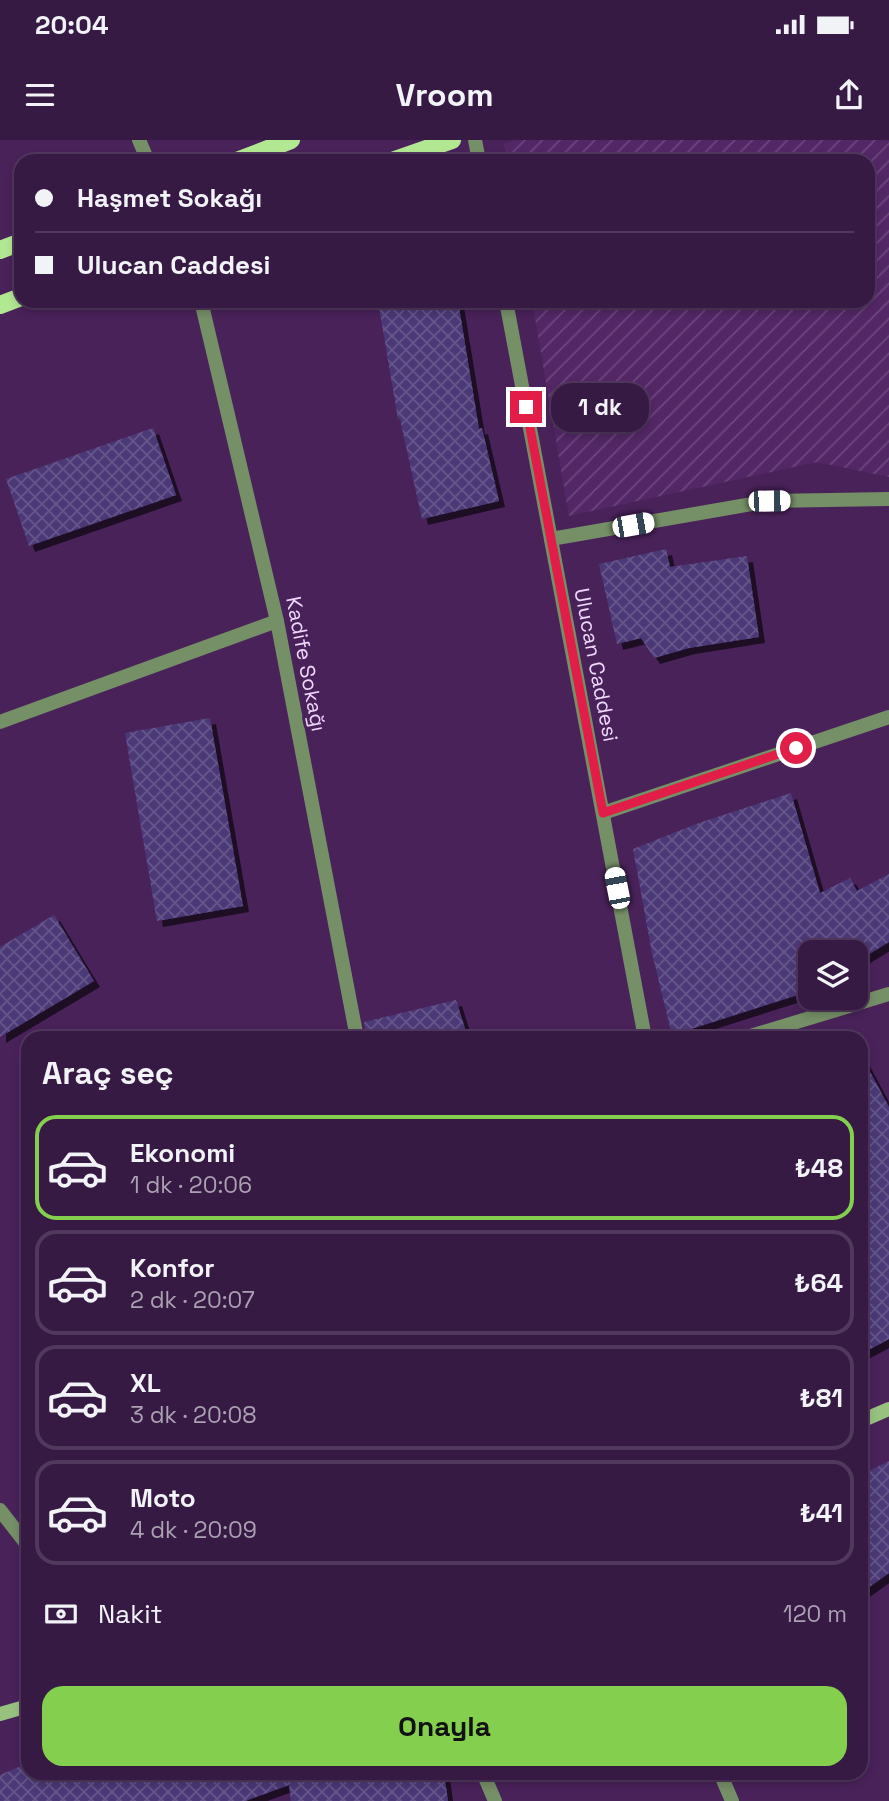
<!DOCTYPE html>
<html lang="tr">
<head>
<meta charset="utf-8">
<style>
	:root { --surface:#371a44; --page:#3e234b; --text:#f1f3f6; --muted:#aaa1b2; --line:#51385d; --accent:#84cf4d }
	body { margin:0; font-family:"Space Grotesk",sans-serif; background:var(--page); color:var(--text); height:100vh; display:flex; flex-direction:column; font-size:26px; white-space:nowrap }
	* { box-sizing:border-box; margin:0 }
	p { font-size:23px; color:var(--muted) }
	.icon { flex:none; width:38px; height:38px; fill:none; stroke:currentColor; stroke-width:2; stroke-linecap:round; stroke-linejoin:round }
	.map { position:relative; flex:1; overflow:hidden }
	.sheet { position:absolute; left:21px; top:891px; width:847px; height:749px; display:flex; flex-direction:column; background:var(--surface); border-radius:21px; box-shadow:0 4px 10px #0003,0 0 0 2px var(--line) }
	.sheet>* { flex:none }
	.hud { position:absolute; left:14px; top:14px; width:861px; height:154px; border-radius:21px; box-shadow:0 4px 10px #0003,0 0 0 2px var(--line); display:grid; align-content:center; height:154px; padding:0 21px; background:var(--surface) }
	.fabs { position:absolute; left:798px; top:800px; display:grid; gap:14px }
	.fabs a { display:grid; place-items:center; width:70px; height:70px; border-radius:14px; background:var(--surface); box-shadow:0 4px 10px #0003,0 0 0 2px var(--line); font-size:35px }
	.end { position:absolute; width:32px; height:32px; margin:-16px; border:9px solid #e11d48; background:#fff; box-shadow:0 0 0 4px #fff }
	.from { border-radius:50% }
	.bubble { position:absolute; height:49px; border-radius:21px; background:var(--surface); box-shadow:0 4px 10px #0003,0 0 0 2px var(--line); font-size:23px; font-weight:800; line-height:49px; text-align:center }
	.car { position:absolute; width:21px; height:42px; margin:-21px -10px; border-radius:9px; box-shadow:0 0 5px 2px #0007; background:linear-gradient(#fff 24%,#345 0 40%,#fff 0 76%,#345 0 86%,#fff 0) }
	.hud b { display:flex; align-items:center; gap:24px; height:66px; font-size:26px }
	.hud b+b { border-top:2px solid var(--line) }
	.hud i { width:18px; height:18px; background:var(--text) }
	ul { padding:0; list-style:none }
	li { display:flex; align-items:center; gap:21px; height:105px; margin:0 14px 10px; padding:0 7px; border:4px solid var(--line); border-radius:21px }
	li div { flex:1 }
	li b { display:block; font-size:26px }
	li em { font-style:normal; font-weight:800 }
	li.on { border-color:var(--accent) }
	li>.icon { width:63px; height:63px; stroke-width:1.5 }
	h2 { padding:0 21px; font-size:32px; line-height:84px }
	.pay { display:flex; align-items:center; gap:18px; height:77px; padding:0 21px; font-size:26px }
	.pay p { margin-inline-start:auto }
	.button { display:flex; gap:14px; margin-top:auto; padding:14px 21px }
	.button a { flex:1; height:80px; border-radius:21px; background:var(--accent); color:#111; font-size:28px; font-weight:800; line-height:80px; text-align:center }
	.status { display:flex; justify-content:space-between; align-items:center; height:49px; padding:0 35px; background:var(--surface); direction:ltr }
	.status svg { height:19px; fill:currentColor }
	header { display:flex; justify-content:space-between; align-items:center; height:91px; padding:0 21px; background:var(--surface); font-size:32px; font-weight:800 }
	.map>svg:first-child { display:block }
	.industrial { fill:url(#industrial-furrows) }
	.building { fill:url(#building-cross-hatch); filter:url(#shadow) }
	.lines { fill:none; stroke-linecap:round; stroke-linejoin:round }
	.street { stroke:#758f67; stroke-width:14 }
	.secondary { stroke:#98c180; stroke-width:14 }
	.primary { stroke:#b3e893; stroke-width:18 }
	.route { stroke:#e11d48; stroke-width:9 }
	.labels { text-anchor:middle; stroke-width:6; stroke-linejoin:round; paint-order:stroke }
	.street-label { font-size:21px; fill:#efd9fa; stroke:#49225a }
</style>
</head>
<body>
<div class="status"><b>20:04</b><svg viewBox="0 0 49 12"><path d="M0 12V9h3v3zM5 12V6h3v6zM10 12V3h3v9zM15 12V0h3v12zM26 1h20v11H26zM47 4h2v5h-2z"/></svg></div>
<header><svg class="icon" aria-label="menu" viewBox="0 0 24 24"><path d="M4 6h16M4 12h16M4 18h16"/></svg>Vroom<svg class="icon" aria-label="share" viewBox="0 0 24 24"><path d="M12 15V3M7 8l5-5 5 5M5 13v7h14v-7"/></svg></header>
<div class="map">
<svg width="889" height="1661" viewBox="0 0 889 1661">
	<defs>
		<pattern id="industrial-furrows" width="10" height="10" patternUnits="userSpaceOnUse" patternTransform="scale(1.75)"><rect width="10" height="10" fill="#532766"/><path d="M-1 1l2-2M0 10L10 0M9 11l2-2" fill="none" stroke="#6c467d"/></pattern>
		<pattern id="building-cross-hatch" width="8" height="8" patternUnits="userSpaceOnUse" patternTransform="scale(1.75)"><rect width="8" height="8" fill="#4b3977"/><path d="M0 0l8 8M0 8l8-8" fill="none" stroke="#65558b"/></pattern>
		<filter id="shadow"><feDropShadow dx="6" dy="6" stdDeviation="0" flood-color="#0009"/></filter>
	</defs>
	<rect width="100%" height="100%" fill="#49225a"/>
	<!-- industrial -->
	<path class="industrial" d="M515 0H889V337L817 322 569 376 532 161H868V21H507L504 4Z"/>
	<!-- building -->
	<g class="building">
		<path d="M378 161H458L479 289 482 288 499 361 422 379 400 279H398Z"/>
		<path d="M153 288 176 355 29 406 6 339Z"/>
		<path d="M666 409 670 427 747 416 759 497 689 508 654 518 641 498 617 504 599 424Z"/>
		<path d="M210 578 243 766 157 781 125 593Z"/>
		<path d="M791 653 820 753 850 738 857 751 889 734V802L856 822V812H810V850L804 853 672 895 652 813 633 709 699 683Z"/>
		<path d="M54 775 94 841 0 897V807Z"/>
		<path d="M456 860 468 898H366L364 882Z"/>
		<path d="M861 915 889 967V1199L861 1214Z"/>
		<path d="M889 1321V1433L861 1453V1335Z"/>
		<path d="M28 1623V1633H444L448 1661H291L289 1645 245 1661H0V1635Z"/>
	</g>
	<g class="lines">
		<!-- street -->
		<g class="street">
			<path d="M139 0 148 21"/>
			<path d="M475 0 479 21"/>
			<path d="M201 161 277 481 357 898"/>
			<path d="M506 161 645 898"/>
			<path d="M551 399 769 361 889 359"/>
			<path d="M0 582 277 481"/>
			<path d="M603 673 889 577"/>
			<path d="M744 898 889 854"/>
			<path d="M0 1370 28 1406"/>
			<path d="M483 1633 495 1661"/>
			<path d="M720 1633 732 1661"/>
		</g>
		<!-- secondary -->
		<g class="secondary">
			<path d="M861 1281 889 1269"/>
			<path d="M0 1574 28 1566"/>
		</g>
		<!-- primary -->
		<g class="primary">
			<path d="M237 21 291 0"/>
			<path d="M392 21 452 0"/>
			<path d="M0 110 21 102"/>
			<path d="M0 165 21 157"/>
		</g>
	</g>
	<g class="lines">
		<!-- route -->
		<path class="route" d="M526 267 603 673 796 608"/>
	</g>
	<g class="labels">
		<!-- street labels -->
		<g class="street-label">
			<text transform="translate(306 524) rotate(79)" y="7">Kadife Sokağı</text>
			<text transform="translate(596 525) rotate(79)" y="7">Ulucan Caddesi</text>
		</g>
	</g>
</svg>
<div class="fabs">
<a><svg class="icon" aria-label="layers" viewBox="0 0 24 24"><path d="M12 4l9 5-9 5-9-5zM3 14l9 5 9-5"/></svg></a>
</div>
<i class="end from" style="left:796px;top:608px"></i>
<i class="end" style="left:526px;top:267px"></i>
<div class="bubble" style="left:551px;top:243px;width:98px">1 dk</div>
<i class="car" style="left:769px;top:361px;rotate:89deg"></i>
<i class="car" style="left:633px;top:385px;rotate:80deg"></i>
<i class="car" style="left:617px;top:748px;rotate:349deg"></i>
<div class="hud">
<b><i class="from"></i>Haşmet Sokağı</b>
<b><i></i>Ulucan Caddesi</b>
</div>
<section class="sheet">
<h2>Araç seç</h2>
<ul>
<li class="on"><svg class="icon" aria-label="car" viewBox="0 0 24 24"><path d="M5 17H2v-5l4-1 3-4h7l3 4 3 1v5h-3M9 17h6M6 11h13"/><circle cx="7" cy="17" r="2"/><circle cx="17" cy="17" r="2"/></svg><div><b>Ekonomi</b><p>1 dk · 20:06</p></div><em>₺48</em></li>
<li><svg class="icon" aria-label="car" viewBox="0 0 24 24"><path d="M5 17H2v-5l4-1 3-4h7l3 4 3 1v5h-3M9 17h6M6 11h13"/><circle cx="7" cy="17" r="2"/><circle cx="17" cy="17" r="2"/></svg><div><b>Konfor</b><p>2 dk · 20:07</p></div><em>₺64</em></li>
<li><svg class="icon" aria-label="car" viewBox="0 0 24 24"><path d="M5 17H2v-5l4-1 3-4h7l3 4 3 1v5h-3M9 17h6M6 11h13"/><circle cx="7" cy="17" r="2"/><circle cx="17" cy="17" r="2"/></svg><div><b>XL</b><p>3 dk · 20:08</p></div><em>₺81</em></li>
<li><svg class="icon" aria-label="car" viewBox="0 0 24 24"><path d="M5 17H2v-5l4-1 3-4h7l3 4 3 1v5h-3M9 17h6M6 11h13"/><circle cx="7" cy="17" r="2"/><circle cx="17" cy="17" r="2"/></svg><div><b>Moto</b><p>4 dk · 20:09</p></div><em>₺41</em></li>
</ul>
<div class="pay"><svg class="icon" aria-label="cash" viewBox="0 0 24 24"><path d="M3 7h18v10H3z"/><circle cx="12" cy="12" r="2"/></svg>Nakit<p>120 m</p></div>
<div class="button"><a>Onayla</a></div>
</section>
</div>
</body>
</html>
